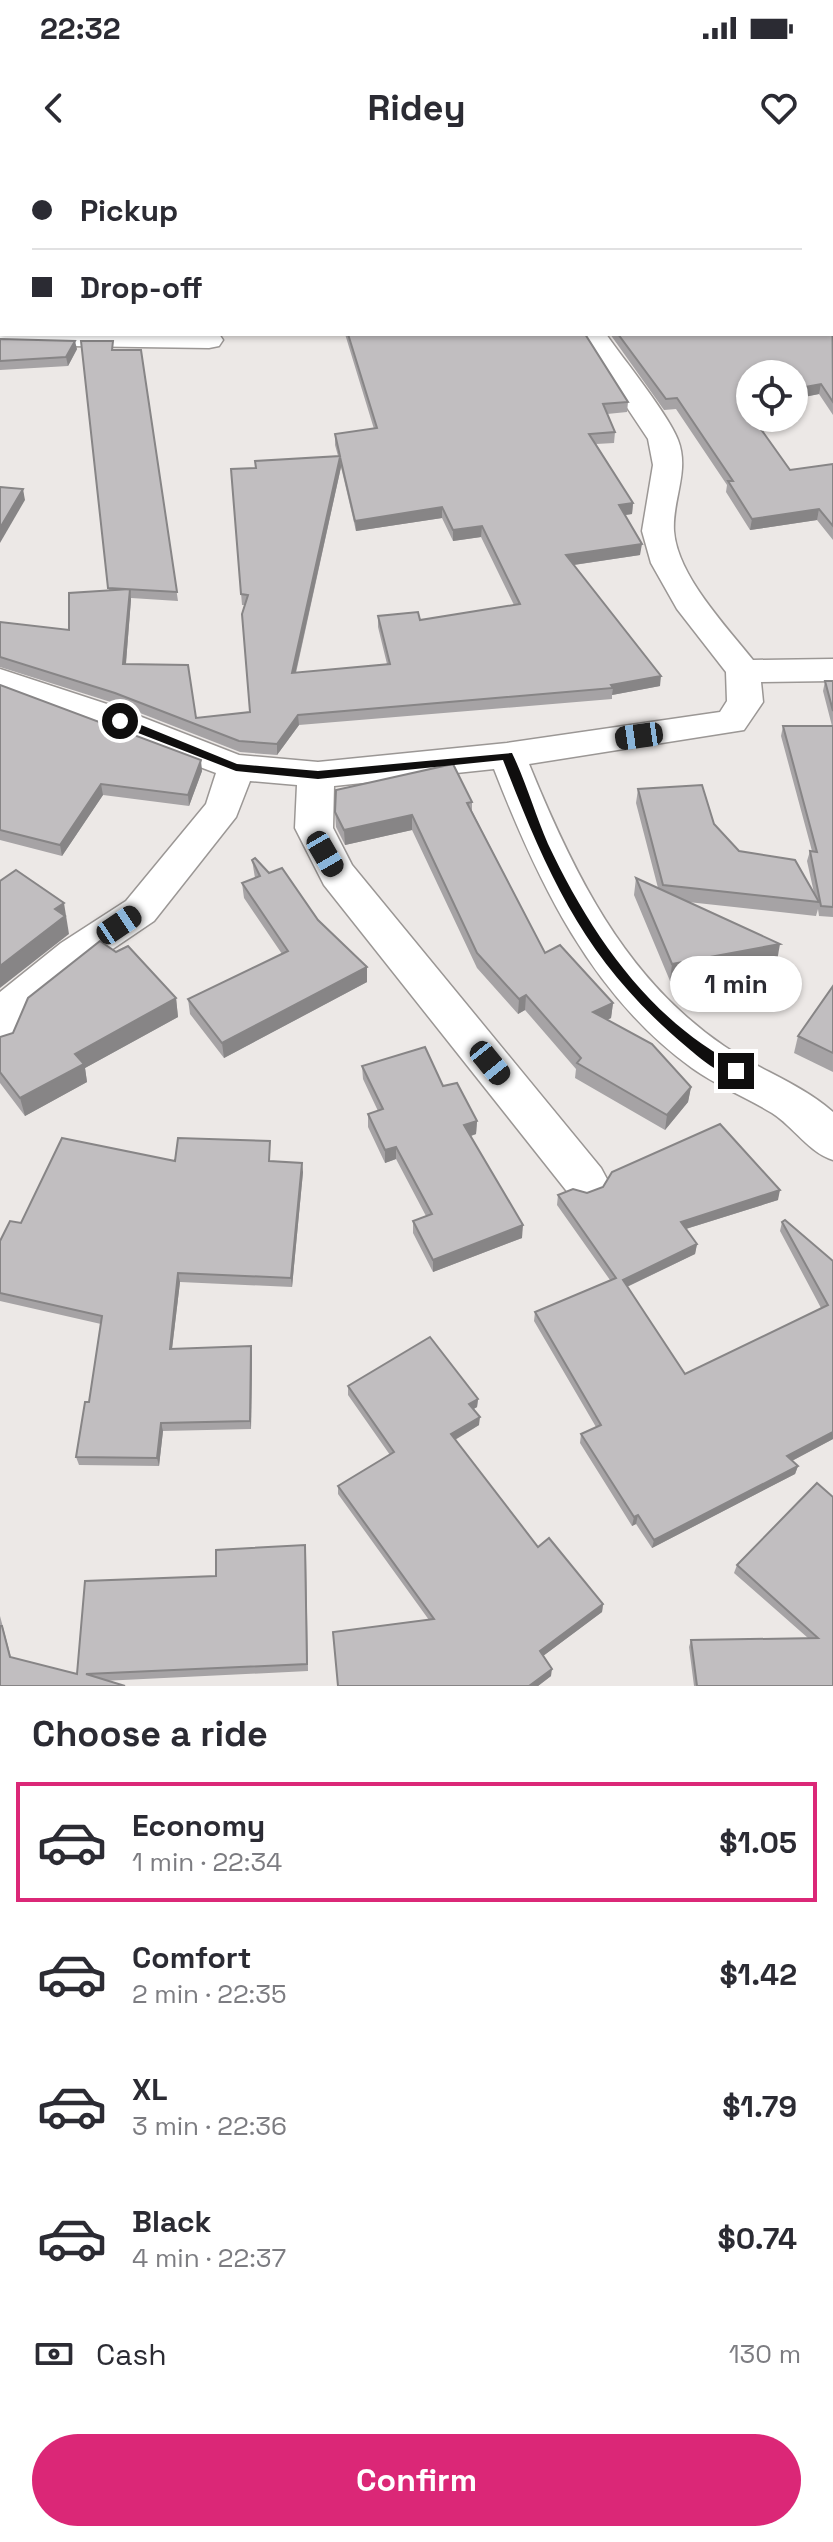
<!DOCTYPE html>
<html lang="en">
<head>
<meta charset="utf-8">
<style>
	:root { --surface:#fff; --page:#f2f2f3; --text:#2b2b33; --muted:#7c7c81; --line:#e1e1e2; --accent:#db2777 }
	body { margin:0; font-family:"Space Grotesk",sans-serif; background:var(--page); color:var(--text); height:100vh; display:flex; flex-direction:column; font-size:30px; white-space:nowrap }
	* { box-sizing:border-box; margin:0 }
	p { font-size:26px; color:var(--muted) }
	.icon { flex:none; width:44px; height:44px; fill:none; stroke:currentColor; stroke-width:2; stroke-linecap:round; stroke-linejoin:round }
	.map { position:relative; height:1526px; overflow:hidden }
	.side { display:flex; flex-direction:column; background:var(--surface); flex:1 }
	.side>* { flex:none }
	.top-card { position:absolute; left:0px; top:0px; width:834px; height:176px; box-shadow:0 2px 6px #0004; display:grid; align-content:center; height:176px; padding:0 32px; background:var(--surface) }
	.controls { position:absolute; left:736px; top:200px; display:grid; gap:16px }
	.controls a { display:grid; place-items:center; width:72px; height:72px; border-radius:50%; background:var(--surface); box-shadow:0 2px 6px #0004; font-size:40px }
	.end { position:absolute; width:36px; height:36px; margin:-18px; border:10px solid #0f0e0e; background:#fff; box-shadow:0 0 0 4px #fff }
	.from { border-radius:50% }
	.bubble { position:absolute; height:56px; border-radius:28px; background:var(--surface); box-shadow:0 2px 6px #0004; font-size:26px; font-weight:600; line-height:56px; text-align:center }
	.car { position:absolute; width:24px; height:48px; margin:-24px -12px; border-radius:10px; box-shadow:0 0 6px 2px #0007; background:linear-gradient(#222 24%,#8ab4d8 0 40%,#222 0 76%,#8ab4d8 0 86%,#222 0) }
	.top-card b { display:flex; align-items:center; gap:28px; height:76px; font-size:30px }
	.top-card b+b { border-top:2px solid var(--line) }
	.top-card i { width:20px; height:20px; background:var(--text) }
	ul { padding:0; list-style:none }
	li { display:flex; align-items:center; gap:24px; height:120px; margin:0 16px 12px; padding:0 16px; border:4px solid transparent; border-radius:0px }
	li div { flex:1 }
	li b { display:block; font-size:30px }
	li em { font-style:normal; font-weight:600 }
	li.current { border-color:var(--accent) }
	li>.icon { width:72px; height:72px; stroke-width:1.5 }
	h2 { padding:0 32px; font-size:36px; line-height:96px }
	.pay { display:flex; align-items:center; gap:20px; height:88px; padding:0 32px; font-size:30px }
	.pay p { margin-inline-start:auto }
	.button { display:flex; gap:16px; margin-top:auto; padding:16px 32px }
	.button a { flex:1; height:92px; border-radius:48px; background:var(--accent); color:#fff; font-size:32px; font-weight:600; line-height:92px; text-align:center }
	.status { display:flex; justify-content:space-between; align-items:center; height:56px; padding:0 40px; background:var(--surface); direction:ltr }
	.status svg { height:22px; fill:currentColor }
	header { display:flex; justify-content:space-between; align-items:center; height:104px; padding:0 32px; background:var(--surface); font-size:36px; font-weight:600 }
	.map>svg:first-child { display:block }
	.lines { fill:none; stroke-linecap:round; stroke-linejoin:round }
	.stream { fill:#b2d4e4; fill-rule:evenodd }
	.minor-casing { stroke:#9b9795; stroke-width:3 }
	.minor { fill:#fff; fill-rule:evenodd }
	.wall { fill:#a6a3a5; fill-rule:evenodd }
	.shaded-wall { fill:#878586 }
	.building { fill:#c1bec0; stroke:#878586; stroke-width:2; fill-rule:evenodd }
	.route { fill:#0f0e0e }
</style>
</head>
<body>
<div class="status"><b>22:32</b><svg viewBox="0 0 49 12"><path d="M0 12V9h3v3zM5 12V6h3v6zM10 12V3h3v9zM15 12V0h3v12zM26 1h20v11H26zM47 4h2v5h-2z"/></svg></div>
<header><svg class="icon" aria-label="back" viewBox="0 0 24 24"><path d="M15 5l-7 7 7 7"/></svg>Ridey<svg class="icon" aria-label="heart" viewBox="0 0 24 24"><path d="M12 20l-8-8c-3-5 5-10 8-4 3-6 11-1 8 4z"/></svg></header>
<div class="map">
<svg width="833" height="1526" viewBox="0 0 833 1526">
	<rect width="100%" height="100%" fill="#ece8e6"/>
	<g class="lines">
		<!-- stream -->
		<path class="stream" d="M470 0H521L523 2H472Z"/>
		<!-- minor casing -->
		<g class="minor-casing">
			<g id="minor">
				<rect x="104" y="0" width="24" height="2"/>
				<path d="M420 0H463L464 2H421Z"/>
				<path d="M0 169 2 174H219L223 180 219 186 209 188 0 185Z"/>
				<path d="M578 174H606C624 200 668 254 678 280 690 311 672 340 674 371 677 415 726 466 753 500L833 499V521L761 522 763 542 744 570 529 604C573 712 624 818 724 886 759 910 800 923 833 952V1000C808 992 794 967 772 953 746 937 717 926 692 908 591 835 538 722 494 609L334 626 333 668 352 705 601 1008 608 1021 601 1034 585 1040 569 1034 324 725 295 668 297 625 250 621 236 657 154 761 89 805 30 854 15 890 0 894V832L61 783 126 741 206 644 216 613 0 532V509L116 547 239 595 318 602 507 583 720 552 727 541 726 512 677 449 651 403 642 371 653 305 648 279Z"/>
			</g>
		</g>
		<!-- minor -->
		<use href="#minor" class="minor"/>
	</g>
	<!-- wall -->
	<g class="wall">
		<path d="M833 102V255L819 234 794 239V214H750V246L745 247 790 310 833 304V380L817 360 750 370 726 332 727 325 676 249 664 250 610 174H832Z"/>
		<path d="M345 174H585L628 242 627 252 607 254 615 272 614 283 596 284 633 343 632 354 625 355 640 395 574 405 660 526 612 535V539L299 565 277 595 240 592 117 544 0 507V462L69 470 109 431 81 181 114 190H141L178 441 131 438 126 504 196 558 250 552 245 445H242L231 309 255 308 338 296 335 285V274L374 269ZM341 307 356 371 442 358 453 381 481 377 514 445 420 460 378 456V467L387 504 296 513Z"/>
		<path d="M0 179 77 189 68 206 0 210Z"/>
		<path d="M825 521H833V757L819 756 818 749 816 756 688 742 777 801 670 821 634 735 636 718 658 728 636 643 638 629 714 664 739 691 814 733 807 701 810 691H812L781 576 783 566H832L823 531Z"/>
		<path d="M0 525 202 611 189 646 103 635 62 696 0 680Z"/>
		<path d="M472 642V651L545 793 613 843 611 858 607 860 691 927 688 942 665 970 575 918 576 909 525 850 518 854 477 808 412 670 345 685 336 667 335 652Z"/>
		<path d="M252 700 318 760 367 822 224 898 190 854 188 839 282 794 244 738 242 723 255 718Z"/>
		<path d="M833 826V912L794 893 798 876Z"/>
		<path d="M176 838 178 857 85 908 87 922 25 956 0 923V877Z"/>
		<path d="M362 906 443 926 477 961 476 974 471 976 522 1078 433 1112 413 1073V1061L426 1056 396 999 385 1003 368 967V954L378 951 363 919Z"/>
		<path d="M270 981V1001L303 1012 292 1127 180 1122 172 1189 251 1186 252 1195 251 1269 163 1271 159 1306 79 1305 76 1297 89 1242 101 1164 0 1141V1081L21 1063 175 1001Z"/>
		<path d="M587 1033 778 1040 686 1069 697 1084 695 1094 627 1127 685 1214 821 1148 780 1071 782 1062 833 1101V1279L792 1301 798 1306 795 1314 652 1388 636 1364 632 1366 580 1283 581 1274 596 1267 534 1161 535 1152 610 1120 557 1045 558 1035Z"/>
		<path d="M348 1226 478 1239 477 1247 473 1249 479 1265 455 1280 538 1387 603 1444 602 1452 543 1496 551 1516 538 1526H338L429 1460 338 1334V1326L390 1295 348 1235Z"/>
		<path d="M817 1323 833 1526H694L689 1487 691 1480 808 1478 734 1413 737 1405Z"/>
		<path d="M306 1393 308 1511 0 1526V1456L11 1497 77 1514 216 1416Z"/>
	</g>
	<!-- shaded-wall -->
	<g class="shaded-wall">
		<path d="M75 181 77 189 68 206 66 197Z"/>
		<path d="M821 224 819 234 794 239V229Z"/>
		<path d="M750 236V246L737 248 738 238Z"/>
		<path d="M340 297 341 307 293 524 292 513Z"/>
		<path d="M23 329 25 340 0 383V368Z"/>
		<path d="M633 343 632 354 618 356 619 345Z"/>
		<path d="M442 347V358L356 371 355 361Z"/>
		<path d="M819 349 817 360 750 370 752 359Z"/>
		<path d="M482 366 481 377 453 381V370Z"/>
		<path d="M642 384 640 395 566 406V395Z"/>
		<path d="M130 429 131 440 125 514 123 504Z"/>
		<path d="M661 516 660 526 612 535 613 528 611 525Z"/>
		<path d="M298 555 299 565 277 595V584Z"/>
		<path d="M201 600 202 611 189 646 188 635Z"/>
		<path d="M101 624 103 635 62 696 60 685Z"/>
		<path d="M412 655V670L345 685 344 670Z"/>
		<path d="M64 743 69 774 0 828V806L55 749Z"/>
		<path d="M780 784 777 801 670 821 672 804Z"/>
		<path d="M367 807V822L224 898 222 883Z"/>
		<path d="M526 835 525 850 518 854 519 839Z"/>
		<path d="M176 838 178 857 85 908 87 922 25 956 20 938 75 894Z"/>
		<path d="M613 843 611 858 592 867 593 852Z"/>
		<path d="M691 927 688 942 665 970 667 955Z"/>
		<path d="M477 961 476 974 464 978V965Z"/>
		<path d="M396 987V999L385 1003V990Z"/>
		<path d="M302 1003 303 1012 292 1127 291 1118Z"/>
		<path d="M780 1030 778 1040 679 1071 681 1062Z"/>
		<path d="M523 1065 522 1078 433 1112V1100Z"/>
		<path d="M697 1084 695 1094 622 1129 623 1120Z"/>
		<path d="M178 1113 180 1122 171 1197 170 1189Z"/>
		<path d="M251 1186 252 1195 251 1269 250 1261Z"/>
		<path d="M478 1239 477 1247 469 1252V1244Z"/>
		<path d="M480 1257 479 1265 451 1282V1274Z"/>
		<path d="M161 1263 163 1271 159 1306 157 1298Z"/>
		<path d="M833 1272V1279L784 1305 787 1296Z"/>
		<path d="M798 1306 795 1314 652 1388 654 1380Z"/>
		<path d="M638 1355 636 1364 632 1366 634 1357Z"/>
		<path d="M603 1444 602 1452 539 1499 540 1491Z"/>
		<path d="M552 1509 551 1516 538 1526H529Z"/>
	</g>
	<!-- building -->
	<g class="building">
		<path d="M0 0H56V2H2V162L0 160Z"/>
		<rect x="161" y="0" width="148" height="2"/>
		<path d="M832 100 833 242 821 224 794 229V214H750V236L738 238 750 254V258H753L790 310 833 304V366L819 349 752 359 728 321H733L677 238 666 239 618 174H832Z"/>
		<path d="M348 174H585L628 242 603 244 615 272 589 274 633 343 619 345 642 384 566 395 661 516 611 525 613 528 298 555 277 584 239 581 115 533 0 497V462L69 470V433L130 429 123 504 188 505 196 558 250 552 242 454 248 435 241 434 231 309 256 308 255 301 340 296 335 274 377 268ZM340 297 355 361 442 347 453 370 482 366 520 444 420 460 418 452 378 456 390 504 292 513Z"/>
		<path d="M0 179 75 181 66 197 0 201Z"/>
		<path d="M81 181H113L112 190H141L177 432 108 428Z"/>
		<path d="M0 327 23 329 0 368Z"/>
		<path d="M825 521H833V551Z"/>
		<path d="M0 525 201 600 188 635 101 624 60 685 0 670Z"/>
		<path d="M783 566H833V747L821 746 810 691 817 692Z"/>
		<path d="M453 604 472 642 467 643 545 793 560 785 613 843 593 852 652 884 691 927 667 955 577 903 581 898 526 835 519 839 477 793 412 655 344 670 335 652 336 630Z"/>
		<path d="M702 625 714 664 739 691 795 700 819 742 663 725 638 629Z"/>
		<path d="M255 698 269 713 282 708 318 760 367 807 222 883 188 839 288 791 242 723 260 716 252 700Z"/>
		<path d="M16 710 64 743 55 749 65 756 0 806V721Z"/>
		<path d="M636 718 780 784 672 804Z"/>
		<path d="M100 781 116 792 128 786 176 838 75 894 84 904 20 938 0 912V877L13 873 28 838Z"/>
		<path d="M833 826V893L798 876Z"/>
		<path d="M425 887 443 926 457 923 477 961 464 965 523 1065 433 1100 413 1061 432 1054 396 987 385 990 368 954 383 949 362 906Z"/>
		<path d="M720 964 780 1030 681 1062 697 1084 623 1120 685 1214 828 1145 782 1062 785 1060 833 1101V1272L787 1296 798 1306 654 1380 638 1355 634 1357 581 1274 601 1265 535 1152 616 1118 558 1035 573 1029 587 1033 603 1027 612 1012Z"/>
		<path d="M62 978 175 1001 178 978 270 981 269 1001 302 1003 291 1118 178 1113 170 1189 251 1186 250 1261 161 1263 157 1298 76 1297 85 1242H89L102 1156 0 1133V1081L10 1061 21 1063Z"/>
		<path d="M430 1177 478 1239 469 1244 480 1257 451 1274 538 1387 549 1378 603 1444 540 1491 552 1509 529 1526H338L333 1472 434 1459 338 1326 394 1292 348 1226Z"/>
		<path d="M817 1323 833 1337V1526H697L691 1480 818 1478 737 1405Z"/>
		<path d="M305 1385 307 1504 86 1514 125 1526H0V1466H2L10 1497 77 1514 85 1421 216 1416V1390Z"/>
	</g>
	<!-- route -->
	<path class="route" d="M115 558H124L237 604 318 611 512 593C526 622 535 654 548 684 590 773 650 862 741 907V915C723 919 701 899 688 888 586 803 550 721 503 600L318 619 236 611 115 564Z"/>
</svg>
<div class="controls">
<a><svg class="icon" aria-label="locate" viewBox="0 0 24 24"><circle cx="12" cy="12" r="6"/><path d="M12 2v4M12 18v4M2 12h4M18 12h4"/></svg></a>
</div>
<i class="end from" style="left:120px;top:561px"></i>
<i class="end" style="left:736px;top:911px"></i>
<div class="bubble" style="left:670px;top:796px;width:132px">1 min</div>
<i class="car" style="left:639px;top:576px;rotate:262deg"></i>
<i class="car" style="left:325px;top:694px;rotate:150deg"></i>
<i class="car" style="left:119px;top:765px;rotate:56deg"></i>
<i class="car" style="left:490px;top:903px;rotate:141deg"></i>
<div class="top-card">
<b><i class="from"></i>Pickup</b>
<b><i></i>Drop-off</b>
</div>
</div>
<section class="side">
<h2>Choose a ride</h2>
<ul>
<li class="current"><svg class="icon" aria-label="car" viewBox="0 0 24 24"><path d="M5 17H2v-5l4-1 3-4h7l3 4 3 1v5h-3M9 17h6M6 11h13"/><circle cx="7" cy="17" r="2"/><circle cx="17" cy="17" r="2"/></svg><div><b>Economy</b><p>1 min · 22:34</p></div><em>$1.05</em></li>
<li><svg class="icon" aria-label="car" viewBox="0 0 24 24"><path d="M5 17H2v-5l4-1 3-4h7l3 4 3 1v5h-3M9 17h6M6 11h13"/><circle cx="7" cy="17" r="2"/><circle cx="17" cy="17" r="2"/></svg><div><b>Comfort</b><p>2 min · 22:35</p></div><em>$1.42</em></li>
<li><svg class="icon" aria-label="car" viewBox="0 0 24 24"><path d="M5 17H2v-5l4-1 3-4h7l3 4 3 1v5h-3M9 17h6M6 11h13"/><circle cx="7" cy="17" r="2"/><circle cx="17" cy="17" r="2"/></svg><div><b>XL</b><p>3 min · 22:36</p></div><em>$1.79</em></li>
<li><svg class="icon" aria-label="car" viewBox="0 0 24 24"><path d="M5 17H2v-5l4-1 3-4h7l3 4 3 1v5h-3M9 17h6M6 11h13"/><circle cx="7" cy="17" r="2"/><circle cx="17" cy="17" r="2"/></svg><div><b>Black</b><p>4 min · 22:37</p></div><em>$0.74</em></li>
</ul>
<div class="pay"><svg class="icon" aria-label="cash" viewBox="0 0 24 24"><path d="M3 7h18v10H3z"/><circle cx="12" cy="12" r="2"/></svg>Cash<p>130 m</p></div>
<div class="button"><a>Confirm</a></div>
</section>
</body>
</html>
